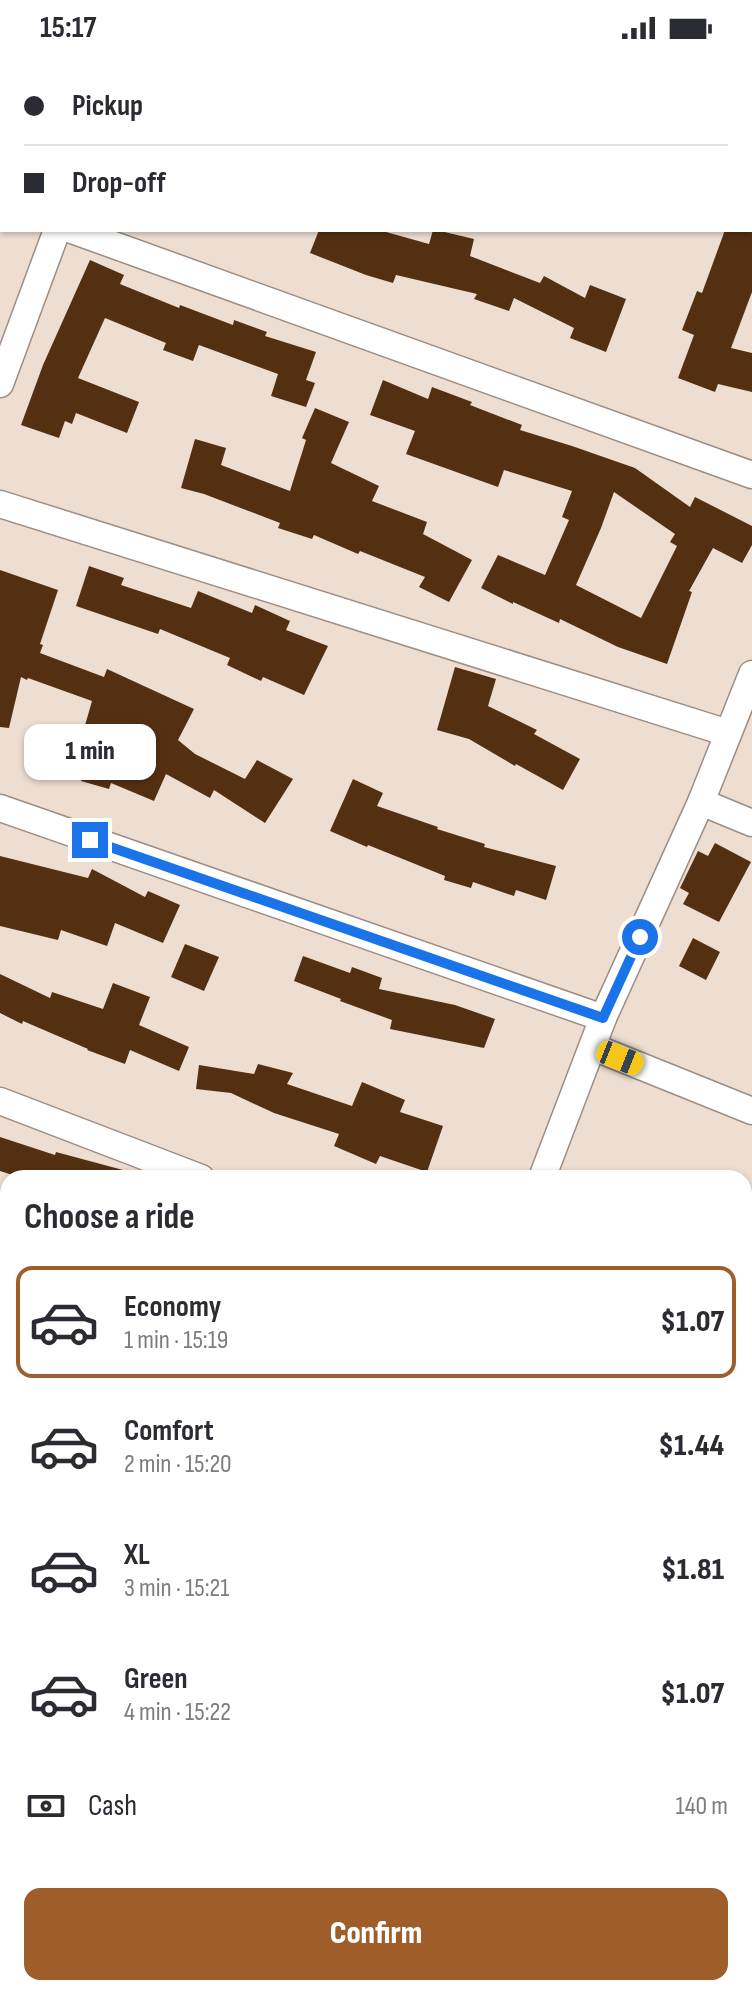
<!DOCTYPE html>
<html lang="en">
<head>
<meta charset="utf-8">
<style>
	:root { --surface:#fff; --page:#f2f2f3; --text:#2b2b33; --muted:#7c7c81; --line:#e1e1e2; --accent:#9f5e29 }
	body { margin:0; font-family:"Sofia Sans Condensed",sans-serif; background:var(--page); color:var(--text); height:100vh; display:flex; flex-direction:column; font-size:30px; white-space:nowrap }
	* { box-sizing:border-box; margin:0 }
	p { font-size:26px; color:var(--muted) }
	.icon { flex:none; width:44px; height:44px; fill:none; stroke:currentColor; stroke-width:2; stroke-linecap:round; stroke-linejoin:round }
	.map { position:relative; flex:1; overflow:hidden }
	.details { position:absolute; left:0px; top:1114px; width:752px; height:826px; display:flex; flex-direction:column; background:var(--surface); border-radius:24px 24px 0 0; box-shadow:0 2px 6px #0004 }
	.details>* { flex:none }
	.guide { position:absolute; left:0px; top:0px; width:752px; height:176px; box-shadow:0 2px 6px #0004; display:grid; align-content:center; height:176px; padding:0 24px; background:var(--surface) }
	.end { position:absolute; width:36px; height:36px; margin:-18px; border:10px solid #1a73e8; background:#fff; box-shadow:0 0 0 4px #fff }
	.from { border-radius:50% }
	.bubble { position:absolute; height:56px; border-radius:16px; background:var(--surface); box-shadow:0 2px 6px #0004; font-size:26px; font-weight:800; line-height:56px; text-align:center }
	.car { position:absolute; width:24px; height:48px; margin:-24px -12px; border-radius:10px; box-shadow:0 0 6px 2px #0007; background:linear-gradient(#f5c518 24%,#345 0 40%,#f5c518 0 76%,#345 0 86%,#f5c518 0) }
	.guide b { display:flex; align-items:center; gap:28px; height:76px; font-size:30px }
	.guide b+b { border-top:2px solid var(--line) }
	.guide i { width:20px; height:20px; background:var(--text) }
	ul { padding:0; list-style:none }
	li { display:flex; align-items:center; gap:24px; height:112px; margin:0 16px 12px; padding:0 8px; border:4px solid transparent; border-radius:16px }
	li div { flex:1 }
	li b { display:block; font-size:30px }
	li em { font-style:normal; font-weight:800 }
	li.current { border-color:var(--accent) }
	li>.icon { width:72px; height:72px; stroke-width:1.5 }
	h2 { padding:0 24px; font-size:36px; line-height:96px }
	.pay { display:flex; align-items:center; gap:20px; height:88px; padding:0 24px; font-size:30px }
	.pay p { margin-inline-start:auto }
	.primary-button { display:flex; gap:16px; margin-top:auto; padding:16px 24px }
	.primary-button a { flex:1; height:92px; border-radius:16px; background:var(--accent); color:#fff; font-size:32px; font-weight:800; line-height:92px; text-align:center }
	.status { display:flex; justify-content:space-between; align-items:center; height:56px; padding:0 40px; background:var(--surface); direction:ltr }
	.status svg { height:22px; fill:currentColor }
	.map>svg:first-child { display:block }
	.building { fill:#543013; fill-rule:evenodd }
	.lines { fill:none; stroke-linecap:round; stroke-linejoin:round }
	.minor-casing { stroke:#9d8d83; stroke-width:29 }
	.minor { stroke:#fff; stroke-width:26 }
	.route { stroke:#1a73e8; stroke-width:10 }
</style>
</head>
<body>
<div class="status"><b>15:17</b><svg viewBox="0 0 49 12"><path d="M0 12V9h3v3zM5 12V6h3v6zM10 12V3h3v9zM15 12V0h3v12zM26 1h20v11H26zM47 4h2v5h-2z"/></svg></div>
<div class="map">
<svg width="752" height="1939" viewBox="0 0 752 1939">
	<rect width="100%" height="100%" fill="#eeded2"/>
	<!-- building -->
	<g class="building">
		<path d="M319 174H379L429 188 433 174H436L474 183 470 200 540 227 544 220 585 242 590 229 626 243 606 296 570 282 574 272 514 242 509 255 474 243 477 238 396 219 393 227 366 219 310 197Z"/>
		<path d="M725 174H752V236L731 292 752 297V336L718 328 715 336 678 322 694 279 682 274 697 235 702 237Z"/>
		<path d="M90 204 124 219 120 228 179 252 180 249 233 269 234 264 267 276 265 280 316 296 306 324 315 327 306 351 271 340 278 318 199 289 193 305 163 294 166 287 105 262 78 322 139 346 127 377 76 357 72 368 65 365 59 382 21 369 43 309Z"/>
		<path d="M383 324 428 343 432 331 472 346 470 349 522 369 520 374 572 390 635 412 690 451 695 441 752 470V489L742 507 713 492 689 535 692 536 667 608 618 591 560 563 559 567 513 546V548L481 532 498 499 545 519 569 464 562 461 572 435 504 414 498 431 406 398 415 375 370 359ZM614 436 675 478 670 486 677 490 641 562 576 529 601 472Z"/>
		<path d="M315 352 349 366 331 407 379 430 372 445 427 466 423 478 472 504 449 546 419 531 425 521 360 495 358 498 314 479 312 483 278 472 280 467 204 438 181 432 195 383 226 392 221 409 290 435 306 384 302 382Z"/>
		<path d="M89 510 124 522 121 529 191 552 198 535 252 557 255 549 290 565 286 574 328 590 304 639 263 621 261 625 227 609 230 602 160 573 158 578 76 550Z"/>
		<path d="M0 514 58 534 40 588 43 589 40 597 104 621 107 613 194 653 178 684 195 698 245 723 257 704 293 723 265 767 214 734 210 742 166 718 154 745 111 727 109 733 81 725 84 714 73 711 92 645 28 622 27 624 21 621 9 672 0 671Z"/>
		<path d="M455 611 496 623 488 650 537 674 534 678 580 703 563 734 516 708 515 710 469 683 437 674Z"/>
		<path d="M353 723 383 737 377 750 438 771 437 773 485 788 484 791 556 810 546 844 516 834 514 840 473 826 471 832 444 824 445 820 368 789 367 791 330 775Z"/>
		<path d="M715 787 751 806 719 866 683 848 689 837 680 832 698 795 708 800Z"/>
		<path d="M0 800 88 822 92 813 145 841 148 835 180 849 163 887 115 867 107 890 61 874 58 884 0 870Z"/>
		<path d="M693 882 720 896 706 924 679 910Z"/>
		<path d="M185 888 219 901 204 935 171 921Z"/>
		<path d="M303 900 350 917 352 911 382 922 379 933 455 949 495 963 484 992 390 973 392 964 340 945 341 943 294 925Z"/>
		<path d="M0 918 50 942 52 936 103 953 113 927 150 941 139 969 189 991 179 1015 130 994 125 1008 87 994 88 993 23 965 22 968 0 957Z"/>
		<path d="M258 1008 293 1017 287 1028 352 1050 362 1026 405 1044 400 1056 443 1070 427 1116 380 1100 376 1108 334 1090 339 1078 274 1057 231 1037 196 1033 199 1009 254 1018Z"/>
		<path d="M0 1081 55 1099 56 1096 123 1114 122 1122H22L0 1115Z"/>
	</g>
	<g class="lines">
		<!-- minor casing -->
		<g class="minor-casing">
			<g id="minor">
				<path d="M381 0 387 2"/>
				<path d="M120 2 121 0"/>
				<path d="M0 28 2 29"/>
				<path d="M750 119 752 120"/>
				<path d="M72 174 752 419"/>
				<path d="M0 328 57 174"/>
				<path d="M0 448 728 677"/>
				<path d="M701 746 752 767"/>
				<path d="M0 752 603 962"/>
				<path d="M593 991 752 1055"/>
				<path d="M0 1045 201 1122"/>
				<path d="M542 1122 603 962 701 746 752 618"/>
				<path d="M0 1340 8 1343"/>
				<path d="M744 1356 752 1359"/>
				<path d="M744 1672 752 1675"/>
			</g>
		</g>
		<!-- minor -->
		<use href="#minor" class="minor"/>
	</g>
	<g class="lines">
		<!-- route -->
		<path class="route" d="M90 784 603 962 640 881"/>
	</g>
</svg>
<i class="end from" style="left:640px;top:881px"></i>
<i class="end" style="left:90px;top:784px"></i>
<div class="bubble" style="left:24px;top:668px;width:132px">1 min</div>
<i class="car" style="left:620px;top:1002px;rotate:112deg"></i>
<div class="guide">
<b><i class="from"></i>Pickup</b>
<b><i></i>Drop-off</b>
</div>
<section class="details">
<h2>Choose a ride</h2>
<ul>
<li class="current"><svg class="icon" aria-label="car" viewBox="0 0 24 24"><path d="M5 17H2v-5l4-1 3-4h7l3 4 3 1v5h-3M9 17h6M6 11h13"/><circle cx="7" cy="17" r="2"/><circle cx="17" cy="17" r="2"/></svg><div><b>Economy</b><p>1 min · 15:19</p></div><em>$1.07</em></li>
<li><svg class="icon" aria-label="car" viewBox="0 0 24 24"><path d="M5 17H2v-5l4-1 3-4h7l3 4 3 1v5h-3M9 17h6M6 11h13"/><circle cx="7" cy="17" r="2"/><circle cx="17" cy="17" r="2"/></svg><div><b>Comfort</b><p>2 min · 15:20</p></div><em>$1.44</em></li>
<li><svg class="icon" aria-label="car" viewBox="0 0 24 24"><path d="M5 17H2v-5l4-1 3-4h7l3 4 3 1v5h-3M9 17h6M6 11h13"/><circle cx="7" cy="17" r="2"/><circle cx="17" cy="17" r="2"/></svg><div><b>XL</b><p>3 min · 15:21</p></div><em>$1.81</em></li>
<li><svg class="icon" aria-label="car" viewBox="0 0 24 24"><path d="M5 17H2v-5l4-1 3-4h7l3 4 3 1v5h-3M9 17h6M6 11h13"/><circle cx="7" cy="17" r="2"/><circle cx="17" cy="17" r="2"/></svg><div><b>Green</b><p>4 min · 15:22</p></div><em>$1.07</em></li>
</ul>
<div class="pay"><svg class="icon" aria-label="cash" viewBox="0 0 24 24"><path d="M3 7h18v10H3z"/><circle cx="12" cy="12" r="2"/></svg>Cash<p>140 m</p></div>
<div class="primary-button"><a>Confirm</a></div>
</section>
</div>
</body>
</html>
